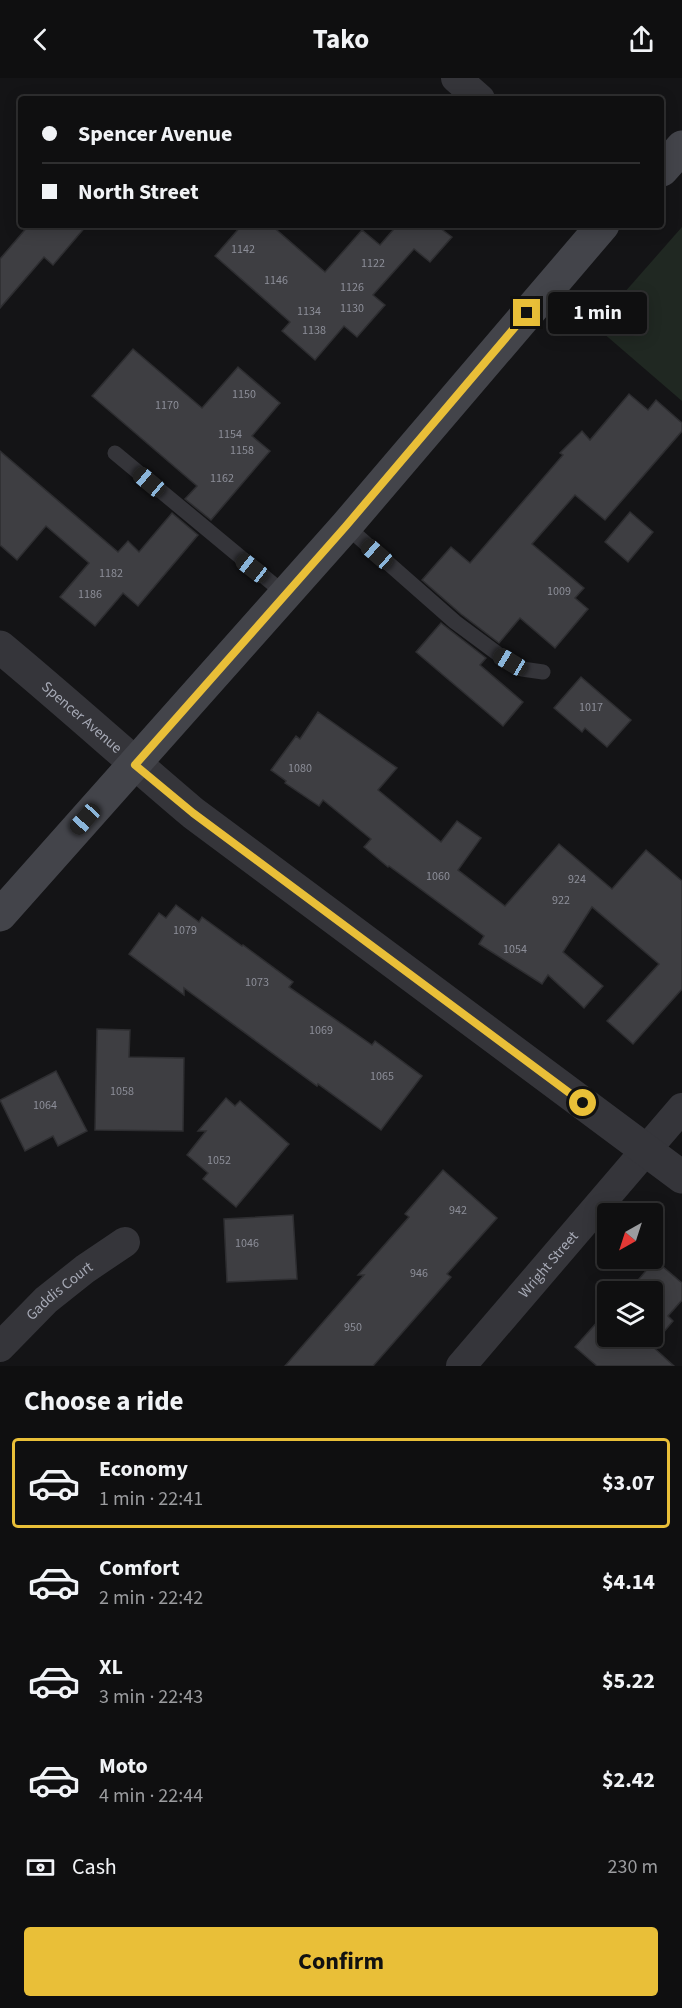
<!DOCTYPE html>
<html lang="en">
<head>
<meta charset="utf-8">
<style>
	:root { --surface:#0f0f10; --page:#181819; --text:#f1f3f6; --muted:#9b9c9f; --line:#2f2f30; --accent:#e9bf38 }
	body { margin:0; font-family:"Source Sans 3",sans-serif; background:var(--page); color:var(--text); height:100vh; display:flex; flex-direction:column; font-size:22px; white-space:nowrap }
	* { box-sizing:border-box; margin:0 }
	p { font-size:20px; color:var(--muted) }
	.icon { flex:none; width:33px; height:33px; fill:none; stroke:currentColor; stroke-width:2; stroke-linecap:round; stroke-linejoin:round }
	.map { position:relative; height:1288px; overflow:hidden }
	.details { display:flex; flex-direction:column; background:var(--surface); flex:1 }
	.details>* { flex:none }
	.banner { position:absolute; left:18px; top:18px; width:646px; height:132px; border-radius:6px; box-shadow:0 3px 15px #0003,0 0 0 2px var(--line); display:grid; align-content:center; height:132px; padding:0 24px; background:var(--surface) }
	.needle { width:39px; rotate:219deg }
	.controls { position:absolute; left:597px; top:1125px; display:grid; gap:12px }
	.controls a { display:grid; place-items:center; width:66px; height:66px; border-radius:6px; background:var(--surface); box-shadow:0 3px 15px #0003,0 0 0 2px var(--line); font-size:30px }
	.end { position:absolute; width:27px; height:27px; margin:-14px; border:8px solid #e9bf38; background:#111; box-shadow:0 0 0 3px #111 }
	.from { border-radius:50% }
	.bubble { position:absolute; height:42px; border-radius:6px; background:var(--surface); box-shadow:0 3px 15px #0003,0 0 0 2px var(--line); font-size:20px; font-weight:700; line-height:42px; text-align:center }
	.car { position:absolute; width:18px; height:36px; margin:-18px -9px; border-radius:8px; box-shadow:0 0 4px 2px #0007; background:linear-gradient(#222 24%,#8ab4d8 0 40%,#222 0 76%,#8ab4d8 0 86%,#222 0) }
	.banner b { display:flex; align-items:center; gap:21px; height:57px; font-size:22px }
	.banner b+b { border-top:2px solid var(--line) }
	.banner i { width:15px; height:15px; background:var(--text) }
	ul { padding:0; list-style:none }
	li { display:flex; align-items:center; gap:18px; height:90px; margin:0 12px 9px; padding:0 12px; border:3px solid transparent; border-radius:6px }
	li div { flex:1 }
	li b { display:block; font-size:22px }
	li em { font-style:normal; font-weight:700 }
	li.active { border-color:var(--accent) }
	li>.icon { width:54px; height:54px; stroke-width:1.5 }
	h2 { padding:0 24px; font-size:27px; line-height:72px }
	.pay { display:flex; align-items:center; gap:15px; height:66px; padding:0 24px; font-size:22px }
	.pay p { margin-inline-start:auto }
	.button { display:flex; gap:12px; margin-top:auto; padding:12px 24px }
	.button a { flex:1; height:69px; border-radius:6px; background:var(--accent); color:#111; font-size:24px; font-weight:700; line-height:69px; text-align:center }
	header { display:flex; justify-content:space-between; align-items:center; height:78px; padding:0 24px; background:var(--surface); font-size:27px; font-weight:700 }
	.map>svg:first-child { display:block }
	.green { fill:#202822 }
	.building { fill:#3e3e42; stroke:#2e2e31; stroke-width:1.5 }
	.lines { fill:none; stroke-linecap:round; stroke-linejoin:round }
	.service { stroke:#35353a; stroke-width:15 }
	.minor { stroke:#35353a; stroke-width:30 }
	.tertiary { stroke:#35353a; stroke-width:33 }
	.secondary { stroke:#43444a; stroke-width:33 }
	.route { stroke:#e9bf38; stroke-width:8 }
	.labels { text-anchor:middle; stroke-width:5; stroke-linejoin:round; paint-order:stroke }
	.number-label { font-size:12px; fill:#8c8e98 }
	.street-label { font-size:15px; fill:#a6a9b5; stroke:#0f0f10 }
</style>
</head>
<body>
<header><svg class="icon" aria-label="back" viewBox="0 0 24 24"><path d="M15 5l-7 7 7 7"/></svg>Tako<svg class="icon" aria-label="share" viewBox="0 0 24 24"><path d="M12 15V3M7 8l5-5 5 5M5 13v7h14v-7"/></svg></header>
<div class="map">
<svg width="682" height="1288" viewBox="0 0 682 1288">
	<rect width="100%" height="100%" fill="#141416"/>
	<!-- green -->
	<path class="green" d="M682 149V323L595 248Z"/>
	<!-- building -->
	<g class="building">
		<path d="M29 147H87L53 187 44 179 0 230V181Z"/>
		<path d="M242 147H271L325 194 362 152 380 167 393 152 387 147H436L452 159 430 184 414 171 373 217 385 227 357 259 344 248 315 282 282 253 290 244 215 178Z"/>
		<path d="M133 271 202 330 238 289 280 325 252 358 270 373 211 442 185 421 197 408 92 318Z"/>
		<path d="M629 316 648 332 656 322 682 345V353L605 442 575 417 532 466 584 510 575 520 588 531 555 570 520 540 499 565 461 536 422 502 451 469 470 485 563 377 560 375 582 353 590 362Z"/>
		<path d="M0 373 118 474 128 463 139 474 172 435 198 457 138 528 123 515 95 548 60 519 89 485 46 448 17 482 0 467Z"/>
		<path d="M630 434 653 454 628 484 605 464Z"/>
		<path d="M441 545 486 580 480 587 523 624 503 648 416 574Z"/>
		<path d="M581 599 631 642 607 669 585 650 582 654 554 630Z"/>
		<path d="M318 634 397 690 378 712 441 764 457 743 481 760 458 792 505 828 559 766 612 811 646 772 682 803V911L633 966 607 943 659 886 592 829 563 874 603 908 584 930 548 897 542 906 479 866 484 858 389 788 388 789 364 769 371 761 323 722 319 728 285 705 286 703 271 692 296 658 300 661Z"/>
		<path d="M176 827 199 844 202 839 242 868 243 867 293 904 289 909 372 967 375 963 422 998 381 1052 318 1006 317 1008 184 910V917L129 876 159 835 166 840Z"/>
		<path d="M97 951 130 952 129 979 184 980 183 1053 95 1052Z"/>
		<path d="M56 993 87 1053 58 1068 53 1058 25 1073 0 1022Z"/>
		<path d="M226 1020 235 1028 240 1023 289 1066 236 1129 203 1101 208 1095 187 1077 206 1053H198Z"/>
		<path d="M443 1092 497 1140 447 1196 451 1199 373 1288H285L364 1197H358L409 1139 405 1136Z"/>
		<path d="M293 1137 297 1201 227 1204 224 1141Z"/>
		<path d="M655 1182 682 1205V1222L668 1238 673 1243 652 1268 674 1288H597L575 1269 608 1232V1258H652V1214H628Z"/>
	</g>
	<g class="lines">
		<!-- service -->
		<g class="service">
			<path d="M115 375 285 516"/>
			<path d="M346 448 455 544 498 576 522 591 543 594"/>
		</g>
		<!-- minor -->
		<g class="minor">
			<path d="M456 0 480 21"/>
			<path id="s1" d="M0 1269 46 1222 85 1191 125 1164"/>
			<path id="s2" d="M461 1288 682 1030"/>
		</g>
		<!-- tertiary -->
		<path class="tertiary" id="s3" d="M0 569C65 623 128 680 193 735L682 1099"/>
		<!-- secondary -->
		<g class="secondary">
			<path d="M662 92 682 69"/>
			<path d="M0 837 346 448 603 147"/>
		</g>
	</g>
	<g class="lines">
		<!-- route -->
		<path class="route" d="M527 235 346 448 135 687 193 735 583 1025"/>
	</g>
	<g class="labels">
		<!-- number labels -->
		<g class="number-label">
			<text x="243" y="175">1142</text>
			<text x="373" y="189">1122</text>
			<text x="276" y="206">1146</text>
			<text x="352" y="213">1126</text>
			<text x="352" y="234">1130</text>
			<text x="309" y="237">1134</text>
			<text x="314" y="256">1138</text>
			<text x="244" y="320">1150</text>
			<text x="167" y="331">1170</text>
			<text x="230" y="360">1154</text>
			<text x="242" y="376">1158</text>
			<text x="222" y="404">1162</text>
			<text x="111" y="499">1182</text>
			<text x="559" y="517">1009</text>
			<text x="90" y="520">1186</text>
			<text x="591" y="633">1017</text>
			<text x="300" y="694">1080</text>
			<text x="438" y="802">1060</text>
			<text x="577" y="805">924</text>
			<text x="561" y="826">922</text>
			<text x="185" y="856">1079</text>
			<text x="515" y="875">1054</text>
			<text x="257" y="908">1073</text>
			<text x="321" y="956">1069</text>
			<text x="382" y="1002">1065</text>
			<text x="122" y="1017">1058</text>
			<text x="45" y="1031">1064</text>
			<text x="219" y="1086">1052</text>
			<text x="458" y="1136">942</text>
			<text x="247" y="1169">1046</text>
			<text x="419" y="1199">946</text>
			<text x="353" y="1253">950</text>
		</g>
		<!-- street labels -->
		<g class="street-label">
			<text dy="5" stroke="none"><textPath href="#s3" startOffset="108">Spencer Avenue</textPath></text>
			<text dy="5" stroke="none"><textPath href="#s2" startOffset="134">Wright Street</textPath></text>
			<text dy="5" stroke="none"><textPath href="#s1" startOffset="82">Gaddis Court</textPath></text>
		</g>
	</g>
</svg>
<div class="controls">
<a><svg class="needle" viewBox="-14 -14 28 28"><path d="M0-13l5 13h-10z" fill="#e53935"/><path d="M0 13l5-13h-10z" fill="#9b9c9f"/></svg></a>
<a><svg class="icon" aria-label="layers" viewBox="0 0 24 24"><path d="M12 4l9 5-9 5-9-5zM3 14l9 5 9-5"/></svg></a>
</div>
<i class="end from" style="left:583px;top:1025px"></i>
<i class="end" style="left:527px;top:235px"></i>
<div class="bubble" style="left:548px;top:214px;width:99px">1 min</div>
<i class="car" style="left:149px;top:404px;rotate:310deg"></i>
<i class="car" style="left:377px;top:476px;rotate:311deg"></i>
<i class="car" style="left:252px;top:490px;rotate:308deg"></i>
<i class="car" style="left:510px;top:584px;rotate:301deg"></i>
<i class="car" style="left:85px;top:741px;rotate:222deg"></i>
<div class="banner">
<b><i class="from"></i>Spencer Avenue</b>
<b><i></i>North Street</b>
</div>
</div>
<section class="details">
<h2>Choose a ride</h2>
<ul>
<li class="active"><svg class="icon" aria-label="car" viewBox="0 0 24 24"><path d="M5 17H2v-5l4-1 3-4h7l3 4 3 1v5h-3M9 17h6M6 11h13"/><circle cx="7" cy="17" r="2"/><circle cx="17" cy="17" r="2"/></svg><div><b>Economy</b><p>1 min · 22:41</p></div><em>$3.07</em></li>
<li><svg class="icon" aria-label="car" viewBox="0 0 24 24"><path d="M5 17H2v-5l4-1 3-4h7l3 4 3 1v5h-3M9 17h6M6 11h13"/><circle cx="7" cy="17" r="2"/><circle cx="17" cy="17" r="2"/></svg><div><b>Comfort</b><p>2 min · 22:42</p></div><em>$4.14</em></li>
<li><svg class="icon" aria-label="car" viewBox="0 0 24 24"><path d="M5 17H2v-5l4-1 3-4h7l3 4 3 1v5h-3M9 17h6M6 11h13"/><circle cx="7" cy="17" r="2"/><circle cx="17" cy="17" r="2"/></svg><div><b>XL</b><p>3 min · 22:43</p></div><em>$5.22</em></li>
<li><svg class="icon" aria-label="car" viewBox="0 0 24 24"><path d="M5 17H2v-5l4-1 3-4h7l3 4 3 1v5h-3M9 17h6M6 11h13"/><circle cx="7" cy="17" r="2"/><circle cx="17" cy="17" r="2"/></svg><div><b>Moto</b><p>4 min · 22:44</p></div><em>$2.42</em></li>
</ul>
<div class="pay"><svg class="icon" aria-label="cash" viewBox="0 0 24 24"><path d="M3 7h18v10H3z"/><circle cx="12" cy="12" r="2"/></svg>Cash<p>230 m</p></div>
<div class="button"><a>Confirm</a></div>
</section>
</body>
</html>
